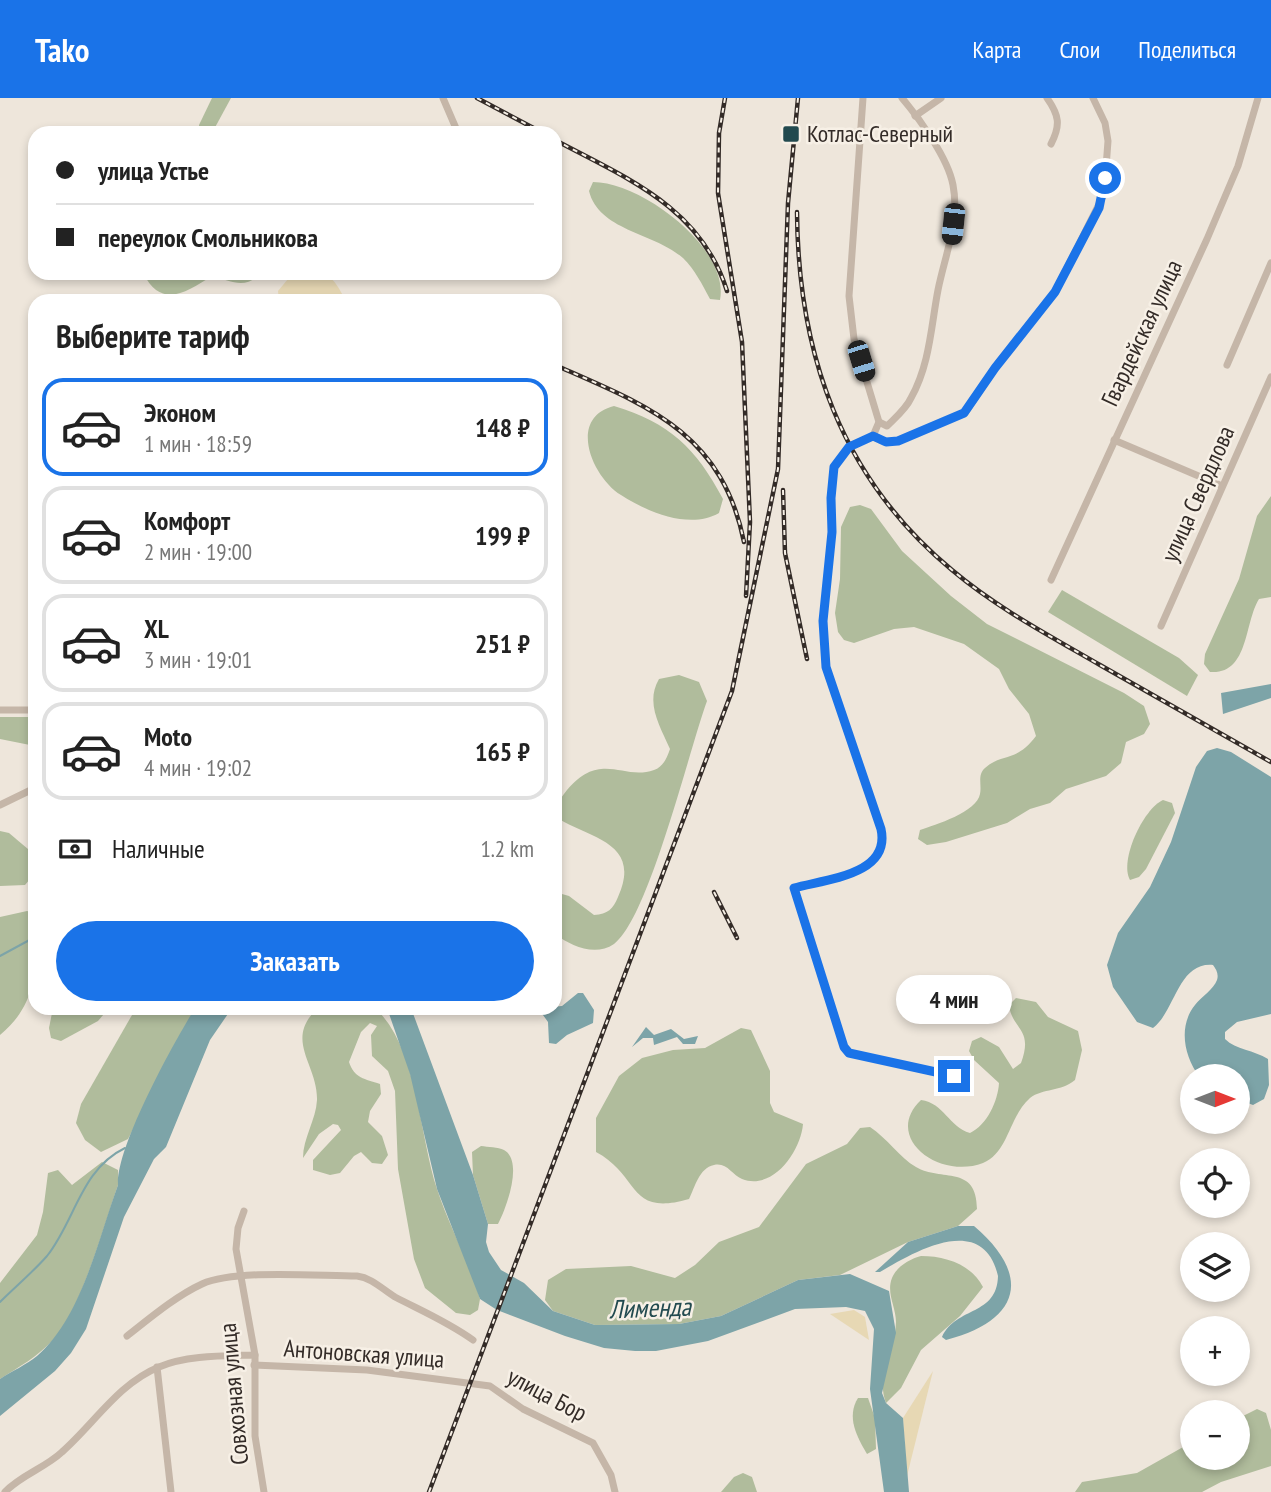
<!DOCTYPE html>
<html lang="ru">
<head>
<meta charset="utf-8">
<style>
	:root { --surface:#fff; --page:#f2f2f2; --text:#222; --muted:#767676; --line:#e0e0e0; --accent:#1a73e8 }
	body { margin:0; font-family:"PT Sans Narrow",sans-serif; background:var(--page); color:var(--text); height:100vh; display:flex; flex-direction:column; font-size:26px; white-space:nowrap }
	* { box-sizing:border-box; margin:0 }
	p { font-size:23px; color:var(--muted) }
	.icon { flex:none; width:38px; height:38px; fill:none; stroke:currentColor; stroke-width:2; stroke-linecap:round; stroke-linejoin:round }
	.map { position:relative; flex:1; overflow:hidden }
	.drawer { position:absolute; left:28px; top:196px; width:534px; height:721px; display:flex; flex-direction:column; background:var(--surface); border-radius:21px; box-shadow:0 4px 10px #0003 }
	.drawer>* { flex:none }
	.hud { position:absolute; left:28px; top:28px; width:534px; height:154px; border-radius:21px; box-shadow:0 4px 10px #0003; display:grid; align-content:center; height:154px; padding:0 28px; background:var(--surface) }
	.needle { width:46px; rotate:90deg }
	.buttons { position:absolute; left:1180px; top:966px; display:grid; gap:14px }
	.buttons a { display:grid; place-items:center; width:70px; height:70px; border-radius:50%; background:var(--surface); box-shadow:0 4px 10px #0003; font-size:35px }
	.end { position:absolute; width:32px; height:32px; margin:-16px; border:9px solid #1a73e8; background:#fff; box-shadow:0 0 0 4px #fff }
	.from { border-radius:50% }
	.bubble { position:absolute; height:49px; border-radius:24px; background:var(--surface); box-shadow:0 4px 10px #0003; font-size:23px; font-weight:800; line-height:49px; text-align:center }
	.car { position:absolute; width:21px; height:42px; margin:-21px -10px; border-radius:9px; box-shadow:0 0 5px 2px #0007; background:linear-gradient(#222 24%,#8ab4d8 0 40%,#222 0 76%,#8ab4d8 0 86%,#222 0) }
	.hud b { display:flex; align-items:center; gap:24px; height:66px; font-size:26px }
	.hud b+b { border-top:2px solid var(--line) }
	.hud i { width:18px; height:18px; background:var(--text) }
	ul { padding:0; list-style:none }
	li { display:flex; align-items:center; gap:21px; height:98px; margin:0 14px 10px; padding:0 14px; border:4px solid var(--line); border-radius:21px }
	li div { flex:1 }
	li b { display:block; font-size:26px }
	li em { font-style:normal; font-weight:800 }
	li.active { border-color:var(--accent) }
	li>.icon { width:63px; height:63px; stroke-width:1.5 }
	h2 { padding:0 28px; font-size:32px; line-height:84px }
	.pay { display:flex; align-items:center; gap:18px; height:77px; padding:0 28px; font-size:26px }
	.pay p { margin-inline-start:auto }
	.action { display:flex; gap:14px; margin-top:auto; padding:14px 28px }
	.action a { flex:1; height:80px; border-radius:42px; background:var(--accent); color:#fff; font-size:28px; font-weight:800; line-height:80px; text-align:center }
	header { display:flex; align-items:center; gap:42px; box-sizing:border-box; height:98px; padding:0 35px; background:var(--accent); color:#fff }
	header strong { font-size:33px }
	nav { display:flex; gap:38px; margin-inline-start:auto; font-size:24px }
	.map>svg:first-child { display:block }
	.green { fill:#b0bc9c }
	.sand { fill:#e7d8b4 }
	.water { fill:#7da4a8 }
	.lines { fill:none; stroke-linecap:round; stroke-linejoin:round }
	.stream { stroke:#7da4a8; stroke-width:2 }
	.minor { stroke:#c5b6a8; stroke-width:7 }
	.rail-casing { stroke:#332b27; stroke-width:4.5 }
	.rail { stroke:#f7f0e6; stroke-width:2; stroke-dasharray:5; stroke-linecap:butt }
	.route { stroke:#1a73e8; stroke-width:9 }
	.poi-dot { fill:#224a4f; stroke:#f7f0e6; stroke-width:2.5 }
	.labels { text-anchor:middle; stroke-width:5; stroke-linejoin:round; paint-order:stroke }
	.poi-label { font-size:24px; fill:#332b27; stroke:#f7f0e6; text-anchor:start }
	.street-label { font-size:24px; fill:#332b27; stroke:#f7f0e6 }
	.water-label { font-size:26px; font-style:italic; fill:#224a4f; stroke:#f7f0e6 }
</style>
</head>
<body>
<header>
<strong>Tako</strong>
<nav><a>Карта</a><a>Слои</a><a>Поделиться</a></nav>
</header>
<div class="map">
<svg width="1271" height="1394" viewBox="0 0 1271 1394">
	<rect width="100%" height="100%" fill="#eee6db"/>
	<!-- green -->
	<g class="green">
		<path d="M212 0H231L212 35H199V27Z"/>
		<path d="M593 84C641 84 730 150 720 202L710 201C702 186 695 172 683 160 655 135 599 133 589 93Z"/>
		<path d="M143 175H260C246 192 231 183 212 178 186 194 162 212 143 175Z"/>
		<path d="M614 308C670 325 696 350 723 401L719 415C690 432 647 414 621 397 592 379 567 320 614 308Z"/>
		<path d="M1271 398V499L1259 501C1244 525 1249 577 1210 574L1204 566 1205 556 1239 481 1257 418Z"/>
		<path d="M860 407 871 411 902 453 951 498 987 526 1124 595 1144 608 1150 626 1144 636 1126 644 1121 665 1106 678 1066 691 1050 705 1030 711 1007 725 946 744 927 747 918 741 920 732C935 727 977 714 980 696 982 687 977 677 985 670 1003 654 1016 665 1036 638L1029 616 1009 591 999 571 964 546 914 529 894 531 854 545 844 542 838 534 835 515 840 481 841 429 850 409Z"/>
		<path d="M1062 492 1179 560 1198 577 1187 598 1048 514Z"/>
		<path d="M679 577 699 584 707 603C689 652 649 820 614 846 595 859 571 848 555 836V794L569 798 594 817C608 816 613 811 618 799 642 745 592 741 559 721 555 708 559 702 567 692 601 652 623 683 654 672 663 669 667 660 670 651 660 628 645 605 659 581Z"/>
		<path d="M0 619H35V648L0 641Z"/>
		<path d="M1163 702 1172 705 1175 715 1146 771 1139 779 1130 782C1119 763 1143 711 1163 702Z"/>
		<path d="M0 733 9 735 35 757V775L25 787 0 788Z"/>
		<path d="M27 813 35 815C35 864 42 902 0 937V819Z"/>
		<path d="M1016 900 1036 904 1048 919 1078 933 1082 952 1075 982C1061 994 1043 990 1030 1000 1009 1018 1009 1054 983 1065 939 1082 882 1039 921 1002 944 1005 949 1029 970 1035 987 1027 998 1003 999 985L974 962 969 953 972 943 981 939 999 949 1013 971 1021 965C1034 930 1012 932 1009 907Z"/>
		<path d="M53 910H109L98 923 61 943 51 940 49 930Z"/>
		<path d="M136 910H195L128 1041 101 1054 85 1042 76 1025 81 1006Z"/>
		<path d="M318 910H375C418 949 419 1037 437 1091 449 1128 469 1163 480 1201L478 1212 470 1217 456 1215 425 1190 414 1161 398 1071 395 993 388 973 372 958 371 937 377 928 370 925 361 934 349 964C354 980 365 981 380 986L381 996 370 1013 368 1024 382 1038 388 1057 382 1066 372 1065 361 1054 354 1058 340 1075 330 1077 313 1072V1062L341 1032 338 1027 333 1026 319 1036 303 1060C303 1040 316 1022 317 1002 318 966 283 942 318 910Z"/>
		<path d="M741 930 751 932 770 973V1005L774 1014 803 1026C801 1052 774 1093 742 1081 732 1077 727 1064 714 1067 699 1070 695 1089 689 1101 627 1119 641 1078 596 1054V1020L619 978 642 960 673 952 705 950Z"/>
		<path d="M870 1029C887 1040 900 1060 916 1069 941 1084 977 1066 977 1111L958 1128 908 1144 840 1177 798 1182 721 1218 679 1226 595 1227 553 1213 545 1202 548 1182 566 1171 631 1168 675 1180 695 1167 719 1144 759 1129 806 1066 847 1046 860 1030Z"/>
		<path d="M481 1048C488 1049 498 1049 504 1052 524 1063 506 1111 498 1126H488L473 1077 472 1054Z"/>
		<path d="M102 1064 118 1072V1087C103 1130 82 1210 53 1242 37 1259 19 1269 0 1281V1185L37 1137 43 1114 48 1075 58 1072 72 1087Z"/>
		<path d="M921 1158C945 1158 971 1166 983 1189L960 1218 921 1252 901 1290 886 1305C875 1277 896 1251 896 1224 896 1209 886 1195 892 1180 897 1168 910 1161 921 1158Z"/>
		<path d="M858 1300H868L875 1320 876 1351 867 1356C857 1339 846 1319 858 1300Z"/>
		<path d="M1257 1311 1266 1315 1271 1332V1368L1221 1384 1202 1394H1075L1082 1384 1137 1375 1192 1344V1360H1237V1321Z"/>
		<path d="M743 1375 752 1379 757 1394H721L734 1379Z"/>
	</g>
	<!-- sand -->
	<g class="sand">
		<path d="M293 175C327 175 330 172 346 203H279L278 193Z"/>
		<path d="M854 1212 865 1219 869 1242 830 1216Z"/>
		<path d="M933 1273 907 1378 903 1320Z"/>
	</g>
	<!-- water -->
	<g class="water">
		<path d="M1271 586V600L1223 616 1221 595Z"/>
		<path d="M1217 650 1231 654 1271 679V916L1237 924 1225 934V941C1236 952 1254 952 1268 961L1269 987 1264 1001 1253 1007 1237 1001V978H1199C1184 958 1178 928 1195 907 1201 899 1214 891 1217 882 1219 876 1216 871 1213 867 1178 864 1176 912 1153 930L1137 924 1113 889 1107 867 1118 835 1150 789 1171 744 1196 669 1207 653Z"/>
		<path d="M578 895H583L594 912 593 925 567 937 556 946 549 945 548 924 538 910 562 908Z"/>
		<path d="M195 910H232L210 942 166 1049 154 1061 124 1119 86 1231 71 1255 55 1273 0 1318V1281C12 1273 26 1267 37 1258 82 1219 98 1141 118 1087 116 1049 173 946 195 910Z"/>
		<path d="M387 910H411L473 1077 488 1126 486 1144 489 1154 501 1172 524 1185 553 1213 595 1227 679 1226 721 1218 798 1182 850 1176 889 1193 896 1235 882 1295 886 1305 903 1320 909 1394H884L870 1291 874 1231 865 1213 846 1209 795 1211 708 1243 656 1253H635L604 1250 565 1238 497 1212 480 1201 437 1091 410 976Z"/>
		<path d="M646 929 654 937 671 931 684 941 698 938 695 946H683L677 939 654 947 653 940H643L632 949Z"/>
		<path d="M958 1128H974C1033 1178 1020 1223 946 1242L942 1239C957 1208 997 1218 998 1178 983 1113 914 1154 880 1174H875L908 1144Z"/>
	</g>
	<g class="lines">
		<!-- stream -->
		<g class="stream">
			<path d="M0 858 35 839"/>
			<path d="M0 1204C15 1189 33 1174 47 1158 75 1123 81 1071 125 1050"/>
		</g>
		<!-- minor -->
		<g class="minor">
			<path d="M443 0 458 35"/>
			<path d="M863 0 849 198 854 241 879 324 873 338 849 349 834 369 831 400 832 434 823 523 826 569 881 731C892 776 826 781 794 790L844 949 849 955 954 978"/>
			<path d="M1047 0C1059 17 1061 27 1051 46"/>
			<path d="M915 18 941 0"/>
			<path d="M1227 267 1271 165"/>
			<path d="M879 324 887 328C896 319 906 311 911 300 930 266 931 228 938 192 945 157 960 123 953 87 948 60 919 20 902 0"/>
			<path d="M873 338 886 344 898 343 965 315 995 270 1055 194 1104 96 1108 43 1105 25 1093 0"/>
			<path d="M1114 342 1222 388"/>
			<path d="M1051 482 1207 141 1238 68 1258 0"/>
			<path d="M1161 528 1271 279"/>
			<path d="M0 612H35"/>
			<path d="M0 707 35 690"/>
			<path d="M244 1113 238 1130 236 1151 255 1257V1338L264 1394"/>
			<path d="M127 1238C150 1220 176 1198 202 1186 236 1171 317 1178 357 1178 372 1180 382 1191 395 1199 422 1213 448 1224 473 1242"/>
			<path d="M254 1267 367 1272 490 1288 523 1311 593 1345 611 1377 615 1394"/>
			<path d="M157 1269 171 1394"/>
			<path d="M5 1394C21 1377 45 1370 62 1354 93 1327 119 1285 159 1269 187 1257 225 1258 255 1257"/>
		</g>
		<!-- rail casing -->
		<g class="rail-casing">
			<g id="rail">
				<path d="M477 0 543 35"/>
				<path d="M725 0 719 35 718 95 742 244 750 424 746 498"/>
				<path d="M555 42C626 80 701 109 727 193"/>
				<path d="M797 114C798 256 841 380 952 472 997 510 1050 538 1100 567 1157 599 1214 632 1271 664"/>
				<path d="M555 267C646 307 722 334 744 444"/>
				<path d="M783 392 785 455 807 561"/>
				<path d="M714 794 737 840"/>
				<path d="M429 1394 732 593 778 371 788 105 798 0"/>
			</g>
		</g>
		<!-- rail -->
		<use href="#rail" class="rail"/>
	</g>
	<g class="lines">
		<!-- route -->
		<path class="route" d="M954 978 849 955 844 949 794 790C826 781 891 777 881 731L826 569 823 523 832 434 831 400 834 369 849 349 873 338 886 344 898 343 964 315 995 270 1055 194 1099 110 1105 80"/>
	</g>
	<!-- markers -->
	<rect class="poi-dot" x="782" y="27" width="18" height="18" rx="3.5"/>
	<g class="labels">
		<!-- poi labels -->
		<g class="poi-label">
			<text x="807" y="44">Котлас-Северный</text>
		</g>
		<!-- street labels -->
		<g class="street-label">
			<text transform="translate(1142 235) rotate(-65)" y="8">Гвардейская улица</text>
			<text transform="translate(1198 396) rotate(-66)" y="8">улица Свердлова</text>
			<text transform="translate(364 1256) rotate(4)" y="8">Антоновская улица</text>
			<text transform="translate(234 1296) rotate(-95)" y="8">Совхозная улица</text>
			<text transform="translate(547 1297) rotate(28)" y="8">улица Бор</text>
		</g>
		<!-- water labels -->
		<g class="water-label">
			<text transform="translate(650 1210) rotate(-2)" y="9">Лименда</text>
		</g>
	</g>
</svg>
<div class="buttons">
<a><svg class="needle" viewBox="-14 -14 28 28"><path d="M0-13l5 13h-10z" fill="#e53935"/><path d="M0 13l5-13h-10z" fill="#767676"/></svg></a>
<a><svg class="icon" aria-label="locate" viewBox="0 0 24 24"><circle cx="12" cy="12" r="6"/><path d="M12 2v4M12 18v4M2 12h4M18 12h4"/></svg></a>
<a><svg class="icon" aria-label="layers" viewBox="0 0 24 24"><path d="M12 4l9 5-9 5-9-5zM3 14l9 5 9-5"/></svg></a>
<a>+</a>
<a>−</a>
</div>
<i class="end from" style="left:1105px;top:80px"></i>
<i class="end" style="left:954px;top:978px"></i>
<div class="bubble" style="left:896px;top:877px;width:116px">4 мин</div>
<i class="car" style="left:953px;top:126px;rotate:186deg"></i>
<i class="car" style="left:861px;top:263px;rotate:163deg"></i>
<div class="hud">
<b><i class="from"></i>улица Устье</b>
<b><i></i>переулок Смольникова</b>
</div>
<section class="drawer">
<h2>Выберите тариф</h2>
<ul>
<li class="active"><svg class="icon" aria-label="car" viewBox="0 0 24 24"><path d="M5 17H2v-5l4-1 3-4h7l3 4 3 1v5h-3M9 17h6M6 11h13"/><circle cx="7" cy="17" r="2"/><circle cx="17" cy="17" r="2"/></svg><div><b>Эконом</b><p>1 мин · 18:59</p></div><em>148 ₽</em></li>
<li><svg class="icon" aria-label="car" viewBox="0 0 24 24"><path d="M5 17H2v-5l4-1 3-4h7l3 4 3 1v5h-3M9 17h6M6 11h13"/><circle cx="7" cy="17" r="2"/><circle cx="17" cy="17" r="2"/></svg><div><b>Комфорт</b><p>2 мин · 19:00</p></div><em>199 ₽</em></li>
<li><svg class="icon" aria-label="car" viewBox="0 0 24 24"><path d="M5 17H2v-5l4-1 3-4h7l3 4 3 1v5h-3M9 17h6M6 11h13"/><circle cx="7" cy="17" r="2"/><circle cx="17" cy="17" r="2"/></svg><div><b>XL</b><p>3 мин · 19:01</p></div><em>251 ₽</em></li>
<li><svg class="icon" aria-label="car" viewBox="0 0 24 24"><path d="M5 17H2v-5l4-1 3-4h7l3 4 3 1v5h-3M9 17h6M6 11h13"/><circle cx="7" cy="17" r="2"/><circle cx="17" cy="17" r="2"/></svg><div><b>Moto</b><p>4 мин · 19:02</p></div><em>165 ₽</em></li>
</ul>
<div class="pay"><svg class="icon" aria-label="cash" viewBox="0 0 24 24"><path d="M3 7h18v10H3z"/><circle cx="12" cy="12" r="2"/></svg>Наличные<p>1.2 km</p></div>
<div class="action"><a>Заказать</a></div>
</section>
</div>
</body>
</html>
